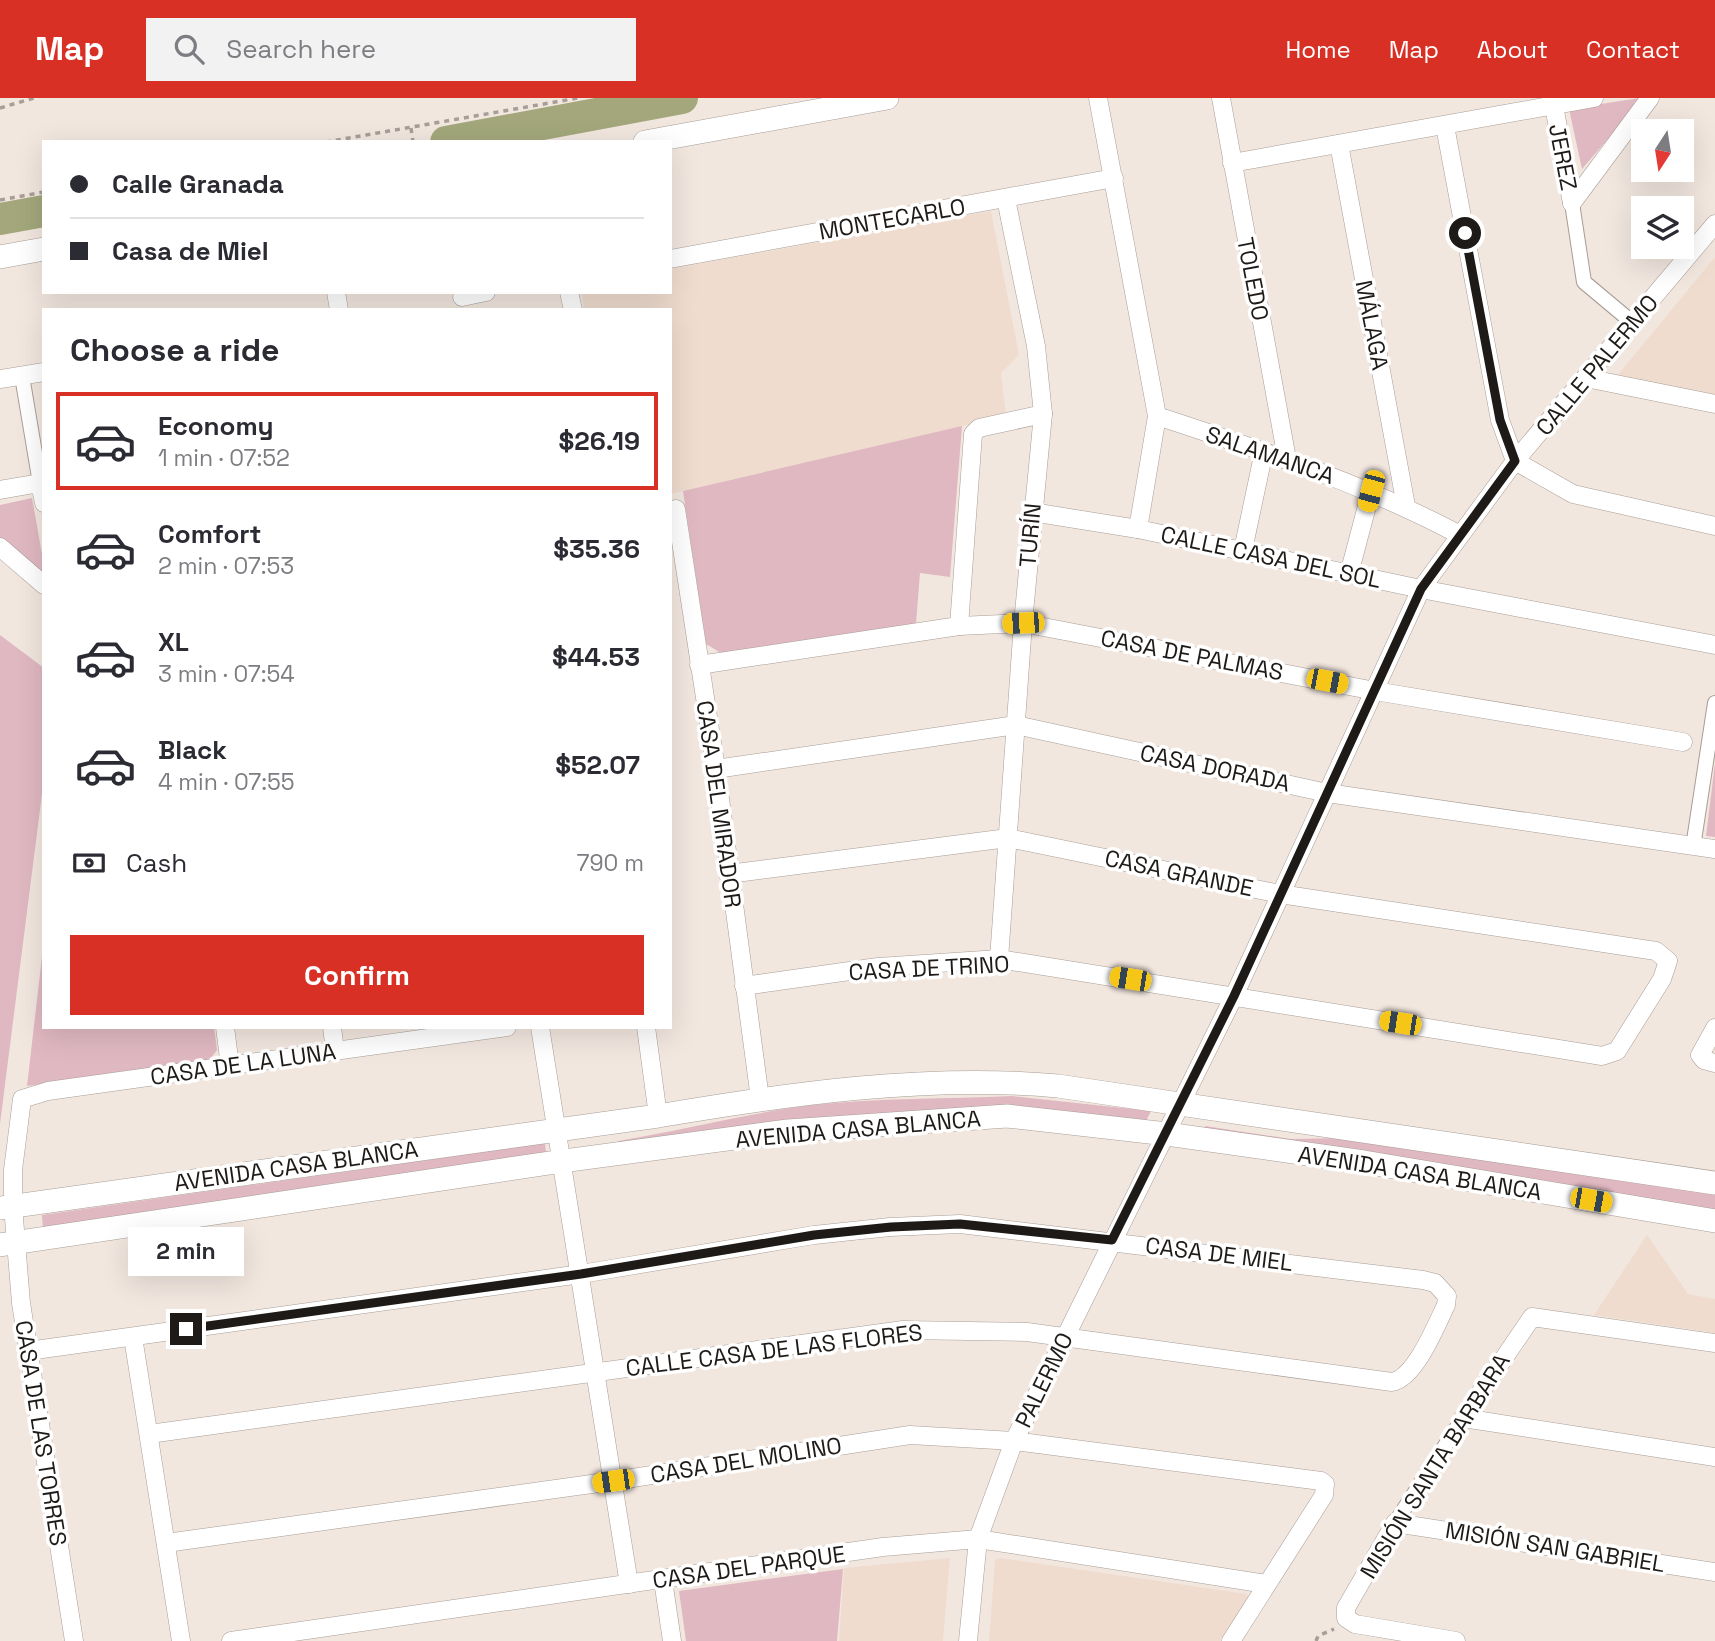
<!DOCTYPE html>
<html lang="en">
<head>
<meta charset="utf-8">
<style>
	:root { --surface:#fff; --page:#f2f2f3; --text:#2b2b33; --muted:#7c7c81; --line:#e1e1e2; --accent:#d93025 }
	body { margin:0; font-family:"Space Grotesk",sans-serif; background:var(--page); color:var(--text); height:100vh; display:flex; flex-direction:column; font-size:26px; white-space:nowrap }
	* { box-sizing:border-box; margin:0 }
	p { font-size:23px; color:var(--muted) }
	.icon { flex:none; width:38px; height:38px; fill:none; stroke:currentColor; stroke-width:2; stroke-linecap:round; stroke-linejoin:round }
	.map { position:relative; flex:1; overflow:hidden }
	.panel { position:absolute; left:42px; top:210px; width:630px; height:721px; display:flex; flex-direction:column; background:var(--surface); border-radius:0px; box-shadow:0 7px 28px #0002 }
	.panel>* { flex:none }
	.guide { position:absolute; left:42px; top:42px; width:630px; height:154px; border-radius:0px; box-shadow:0 7px 28px #0002; display:grid; align-content:center; height:154px; padding:0 28px; background:var(--surface) }
	.needle { width:46px; rotate:192deg }
	.fabs { position:absolute; left:1631px; top:21px; display:grid; gap:14px }
	.fabs a { display:grid; place-items:center; width:63px; height:63px; border-radius:0px; background:var(--surface); box-shadow:0 7px 28px #0002; font-size:35px }
	.end { position:absolute; width:32px; height:32px; margin:-16px; border:9px solid #1e1a17; background:#fff; box-shadow:0 0 0 4px #fff }
	.from { border-radius:50% }
	.bubble { position:absolute; height:49px; border-radius:0px; background:var(--surface); box-shadow:0 7px 28px #0002; font-size:23px; font-weight:800; line-height:49px; text-align:center }
	.car { position:absolute; width:21px; height:42px; margin:-21px -10px; border-radius:9px; box-shadow:0 0 5px 2px #0007; background:linear-gradient(#f5c518 24%,#345 0 40%,#f5c518 0 76%,#345 0 86%,#f5c518 0) }
	.guide b { display:flex; align-items:center; gap:24px; height:66px; font-size:26px }
	.guide b+b { border-top:2px solid var(--line) }
	.guide i { width:18px; height:18px; background:var(--text) }
	ul { padding:0; list-style:none }
	li { display:flex; align-items:center; gap:21px; height:98px; margin:0 14px 10px; padding:0 14px; border:4px solid transparent; border-radius:0px }
	li div { flex:1 }
	li b { display:block; font-size:26px }
	li em { font-style:normal; font-weight:800 }
	li.selected { border-color:var(--accent) }
	li>.icon { width:63px; height:63px; stroke-width:1.5 }
	h2 { padding:0 28px; font-size:32px; line-height:84px }
	.pay { display:flex; align-items:center; gap:18px; height:77px; padding:0 28px; font-size:26px }
	.pay p { margin-inline-start:auto }
	.action { display:flex; gap:14px; margin-top:auto; padding:14px 28px }
	.action a { flex:1; height:80px; border-radius:0px; background:var(--accent); color:#fff; font-size:28px; font-weight:800; line-height:80px; text-align:center }
	header { display:flex; align-items:center; gap:42px; box-sizing:border-box; height:98px; padding:0 35px; background:var(--accent); color:#fff }
	header strong { font-size:33px }
	nav { display:flex; gap:38px; margin-inline-start:auto; font-size:24px }
	.search { width:490px; height:63px; background:var(--page); display:flex; align-items:center; gap:18px; box-sizing:border-box; padding:0 24px; border-radius:0px; color:var(--muted); font-size:26px }
	.map>svg:first-child { display:block }
	.built { fill:#efdccf }
	.green { fill:#e0b8c2 }
	.lines { fill:none; stroke-linecap:round; stroke-linejoin:round }
	.river { stroke:#a3a77b; stroke-width:32 }
	.pedestrian-casing { stroke:#a89d96; stroke-width:16 }
	.minor-casing { stroke:#a89d96; stroke-width:19 }
	.tertiary-casing { stroke:#a89d96; stroke-width:24 }
	.path { stroke:#a79e98; stroke-width:3.5; stroke-dasharray:5 5; stroke-linecap:butt }
	.pedestrian { stroke:#fff; stroke-width:14 }
	.minor { stroke:#fff; stroke-width:18 }
	.tertiary { stroke:#fff; stroke-width:23 }
	.route { stroke:#1e1a17; stroke-width:9 }
	.labels { text-anchor:middle; stroke-width:7; stroke-linejoin:round; paint-order:stroke }
	.street-label { font-size:23px; fill:#1e1a17; stroke:#fff }
</style>
</head>
<body>
<header>
<strong>Map</strong>
<div class="search"><svg class="icon" aria-label="search" viewBox="0 0 24 24"><circle cx="10" cy="10" r="6"/><path d="M15 15l6 6"/></svg>Search here</div>
<nav><a>Home</a><a>Map</a><a>About</a><a>Contact</a></nav>
</header>
<div class="map">
<svg width="1715" height="1543" viewBox="0 0 1715 1543">
	<rect width="100%" height="100%" fill="#f2e7df"/>
	<!-- built -->
	<g class="built">
		<path d="M991 113 1019 257 1001 275 1006 318 670 396V212H584L582 194H670V171Z"/>
		<path d="M1715 159V299L1616 279Z"/>
		<path d="M1647 1137 1688 1196 1715 1201V1235L1594 1217Z"/>
		<path d="M950 1460 943 1543H839L844 1470Z"/>
		<path d="M1000 1460 1247 1496 1249 1500 1220 1543H989L995 1462Z"/>
	</g>
	<!-- green -->
	<g class="green">
		<path d="M1639 0H1643L1582 71 1569 11Z"/>
		<path d="M962 328 950 479 920 475 916 526 721 555 706 546 683 393Z"/>
		<path d="M32 400 44 467V477L0 442V407Z"/>
		<path d="M0 537 44 570V680L0 1026Z"/>
		<path d="M1715 665V739L1706 738Z"/>
		<path d="M44 841V929H214L217 952 208 964 27 988Z"/>
		<path d="M1012 998 1151 1013 1144 1027 1027 1013 619 1049 618 1043C684 1032 747 1015 813 1007 879 1000 946 1001 1012 998Z"/>
		<path d="M1205 1028 1291 1041 1342 1040 1715 1095V1112L1204 1035Z"/>
		<path d="M545 1045 546 1055 43 1132 42 1117Z"/>
		<path d="M843 1471 837 1543H686L679 1493Z"/>
	</g>
	<g class="lines">
		<!-- river -->
		<g class="river">
			<path d="M446 44 682 0"/>
			<path d="M0 121 44 113"/>
		</g>
		<!-- pedestrian casing -->
		<g class="pedestrian-casing">
			<g id="pedestrian">
				<path d="M1572 105 1584 184 1633 225"/>
				<path d="M22 278 40 385"/>
				<path d="M1693 749 1715 605"/>
				<path d="M1395 1425 1463 1320"/>
			</g>
		</g>
		<!-- minor casing -->
		<g class="minor-casing">
			<g id="minor">
				<path d="M1098 0 1157 318 1138 431"/>
				<path d="M1221 0 1287 361"/>
				<path d="M1554 8 1572 105"/>
				<path d="M1445 28 1500 322 1515 363 1573 396 1715 428"/>
				<path d="M1339 46 1406 408"/>
				<path d="M1232 65 1594 0"/>
				<path d="M1572 105 1650 0"/>
				<path d="M670 161 1114 80"/>
				<path d="M336 194 339 212"/>
				<path d="M569 194 573 212"/>
				<path d="M462 199 486 194"/>
				<path d="M1586 280 1715 306"/>
				<path d="M0 281 44 274"/>
				<path d="M1157 318C1260 352 1362 385 1458 436"/>
				<path d="M0 392 40 385 44 405"/>
				<path d="M676 411 716 671 760 1001"/>
				<path d="M1032 414 1138 431 1421 491 1715 547"/>
				<path d="M0 449 44 487"/>
				<path d="M1243 452 1264 353"/>
				<path d="M1349 476 1371 393"/>
				<path d="M959 528 973 336 979 330 1043 316"/>
				<path d="M699 567 959 528 1023 525 1375 593 1683 644"/>
				<path d="M716 671 1016 627 1327 695 1715 751"/>
				<path d="M728 776 1008 740 1280 796 1656 853 1668 863 1662 881 1617 953 1602 958 999 861 878 869 744 888"/>
				<path d="M999 861 1023 525 1043 316 1036 248 1006 101"/>
				<path d="M225 929 230 968"/>
				<path d="M332 929 335 953"/>
				<path d="M540 929 629 1486"/>
				<path d="M646 929 658 1018"/>
				<path d="M1715 930 1700 957 1704 962 1715 965"/>
				<path d="M133 1239 181 1543"/>
				<path d="M1715 1245 1532 1219 1463 1320 1715 1359"/>
				<path d="M28 1253 581 1176 814 1137 890 1129 960 1126 1423 1182 1435 1185 1447 1198 1446 1207C1436 1228 1415 1280 1392 1284L1027 1234 903 1232 149 1336"/>
				<path d="M166 1445 613 1383 910 1337 1014 1343 1321 1383 1325 1386 1324 1397 1231 1543"/>
				<path d="M663 1482 672 1543"/>
				<path d="M74 1543 21 1205 13 1108V1072L22 1001 48 993 507 929"/>
				<path d="M231 1543 883 1449 978 1441 1266 1486"/>
				<path d="M968 1543 978 1441 1014 1343 1234 898 1421 491 1515 363 1715 126"/>
				<path d="M1456 1543 1355 1526 1346 1520V1510L1395 1425 1715 1474"/>
			</g>
		</g>
		<!-- tertiary casing -->
		<g class="tertiary-casing">
			<g id="tertiary">
				<path d="M645 44 887 0"/>
				<path d="M0 159 44 151"/>
				<path d="M0 1110 658 1018C787 996 927 976 1058 988L1715 1085"/>
				<path d="M0 1147 563 1063 788 1033 1007 1018 1167 1036 1364 1064 1715 1123"/>
			</g>
		</g>
		<!-- path -->
		<g class="path">
			<path d="M0 10 34 0"/>
			<path d="M411 30 413 44"/>
			<path d="M326 44 578 0"/>
			<path d="M0 102 44 94"/>
			<path d="M1316 1543 1318 1538 1334 1531"/>
		</g>
		<!-- pedestrian -->
		<use href="#pedestrian" class="pedestrian"/>
		<!-- minor -->
		<use href="#minor" class="minor"/>
		<!-- tertiary -->
		<use href="#tertiary" class="tertiary"/>
	</g>
	<g class="lines">
		<!-- route -->
		<path class="route" d="M186 1231 581 1176 814 1137 891 1129 960 1126 1112 1142 1234 898 1421 491 1515 363 1500 322 1465 135"/>
	</g>
	<g class="labels">
		<!-- street labels -->
		<g class="street-label">
			<text transform="translate(1563 59) rotate(79)" y="8">JEREZ</text>
			<text transform="translate(892 121) rotate(-10)" y="8">MONTECARLO</text>
			<text transform="translate(1253 181) rotate(79)" y="8">TOLEDO</text>
			<text transform="translate(1372 227) rotate(79)" y="8">MÁLAGA</text>
			<text transform="translate(1597 267) rotate(-50)" y="8">CALLE PALERMO</text>
			<text transform="translate(1270 357) rotate(19)" y="8">SALAMANCA</text>
			<text transform="translate(1030 437) rotate(-85)" y="8">TURÍN</text>
			<text transform="translate(1271 459) rotate(12)" y="8">CALLE CASA DEL SOL</text>
			<text transform="translate(1192 557) rotate(11)" y="8">CASA DE PALMAS</text>
			<text transform="translate(1215 670) rotate(12)" y="8">CASA DORADA</text>
			<text transform="translate(719 706) rotate(82)" y="8">CASA DEL MIRADOR</text>
			<text transform="translate(1179 775) rotate(12)" y="8">CASA GRANDE</text>
			<text transform="translate(929 870) rotate(-3)" y="8">CASA DE TRINO</text>
			<text transform="translate(243 966) rotate(-8)" y="8">CASA DE LA LUNA</text>
			<text transform="translate(858 1031) rotate(-5)" y="8">AVENIDA CASA BLANCA</text>
			<text transform="translate(296 1068) rotate(-8)" y="8">AVENIDA CASA BLANCA</text>
			<text transform="translate(1420 1075) rotate(9)" y="8">AVENIDA CASA BLANCA</text>
			<text transform="translate(1219 1156) rotate(7)" y="8">CASA DE MIEL</text>
			<text transform="translate(774 1252) rotate(-7)" y="8">CALLE CASA DE LAS FLORES</text>
			<text transform="translate(1044 1282) rotate(-64)" y="8">PALERMO</text>
			<text transform="translate(41 1335) rotate(81)" y="8">CASA DE LAS TORRES</text>
			<text transform="translate(746 1362) rotate(-9)" y="8">CASA DEL MOLINO</text>
			<text transform="translate(1435 1368) rotate(-58)" y="8">MISIÓN SANTA BARBARA</text>
			<text transform="translate(1555 1449) rotate(9)" y="8">MISIÓN SAN GABRIEL</text>
			<text transform="translate(749 1469) rotate(-8)" y="8">CASA DEL PARQUE</text>
		</g>
	</g>
</svg>
<div class="fabs">
<a><svg class="needle" viewBox="-14 -14 28 28"><path d="M0-13l5 13h-10z" fill="#e53935"/><path d="M0 13l5-13h-10z" fill="#7c7c81"/></svg></a>
<a><svg class="icon" aria-label="layers" viewBox="0 0 24 24"><path d="M12 4l9 5-9 5-9-5zM3 14l9 5 9-5"/></svg></a>
</div>
<i class="end from" style="left:1465px;top:135px"></i>
<i class="end" style="left:186px;top:1231px"></i>
<div class="bubble" style="left:128px;top:1129px;width:116px">2 min</div>
<i class="car" style="left:1371px;top:393px;rotate:195deg"></i>
<i class="car" style="left:1023px;top:525px;rotate:268deg"></i>
<i class="car" style="left:1327px;top:583px;rotate:101deg"></i>
<i class="car" style="left:1130px;top:881px;rotate:279deg"></i>
<i class="car" style="left:1400px;top:925px;rotate:279deg"></i>
<i class="car" style="left:1591px;top:1102px;rotate:100deg"></i>
<i class="car" style="left:613px;top:1383px;rotate:262deg"></i>
<div class="guide">
<b><i class="from"></i>Calle Granada</b>
<b><i></i>Casa de Miel</b>
</div>
<section class="panel">
<h2>Choose a ride</h2>
<ul>
<li class="selected"><svg class="icon" aria-label="car" viewBox="0 0 24 24"><path d="M5 17H2v-5l4-1 3-4h7l3 4 3 1v5h-3M9 17h6M6 11h13"/><circle cx="7" cy="17" r="2"/><circle cx="17" cy="17" r="2"/></svg><div><b>Economy</b><p>1 min · 07:52</p></div><em>$26.19</em></li>
<li><svg class="icon" aria-label="car" viewBox="0 0 24 24"><path d="M5 17H2v-5l4-1 3-4h7l3 4 3 1v5h-3M9 17h6M6 11h13"/><circle cx="7" cy="17" r="2"/><circle cx="17" cy="17" r="2"/></svg><div><b>Comfort</b><p>2 min · 07:53</p></div><em>$35.36</em></li>
<li><svg class="icon" aria-label="car" viewBox="0 0 24 24"><path d="M5 17H2v-5l4-1 3-4h7l3 4 3 1v5h-3M9 17h6M6 11h13"/><circle cx="7" cy="17" r="2"/><circle cx="17" cy="17" r="2"/></svg><div><b>XL</b><p>3 min · 07:54</p></div><em>$44.53</em></li>
<li><svg class="icon" aria-label="car" viewBox="0 0 24 24"><path d="M5 17H2v-5l4-1 3-4h7l3 4 3 1v5h-3M9 17h6M6 11h13"/><circle cx="7" cy="17" r="2"/><circle cx="17" cy="17" r="2"/></svg><div><b>Black</b><p>4 min · 07:55</p></div><em>$52.07</em></li>
</ul>
<div class="pay"><svg class="icon" aria-label="cash" viewBox="0 0 24 24"><path d="M3 7h18v10H3z"/><circle cx="12" cy="12" r="2"/></svg>Cash<p>790 m</p></div>
<div class="action"><a>Confirm</a></div>
</section>
</div>
</body>
</html>
